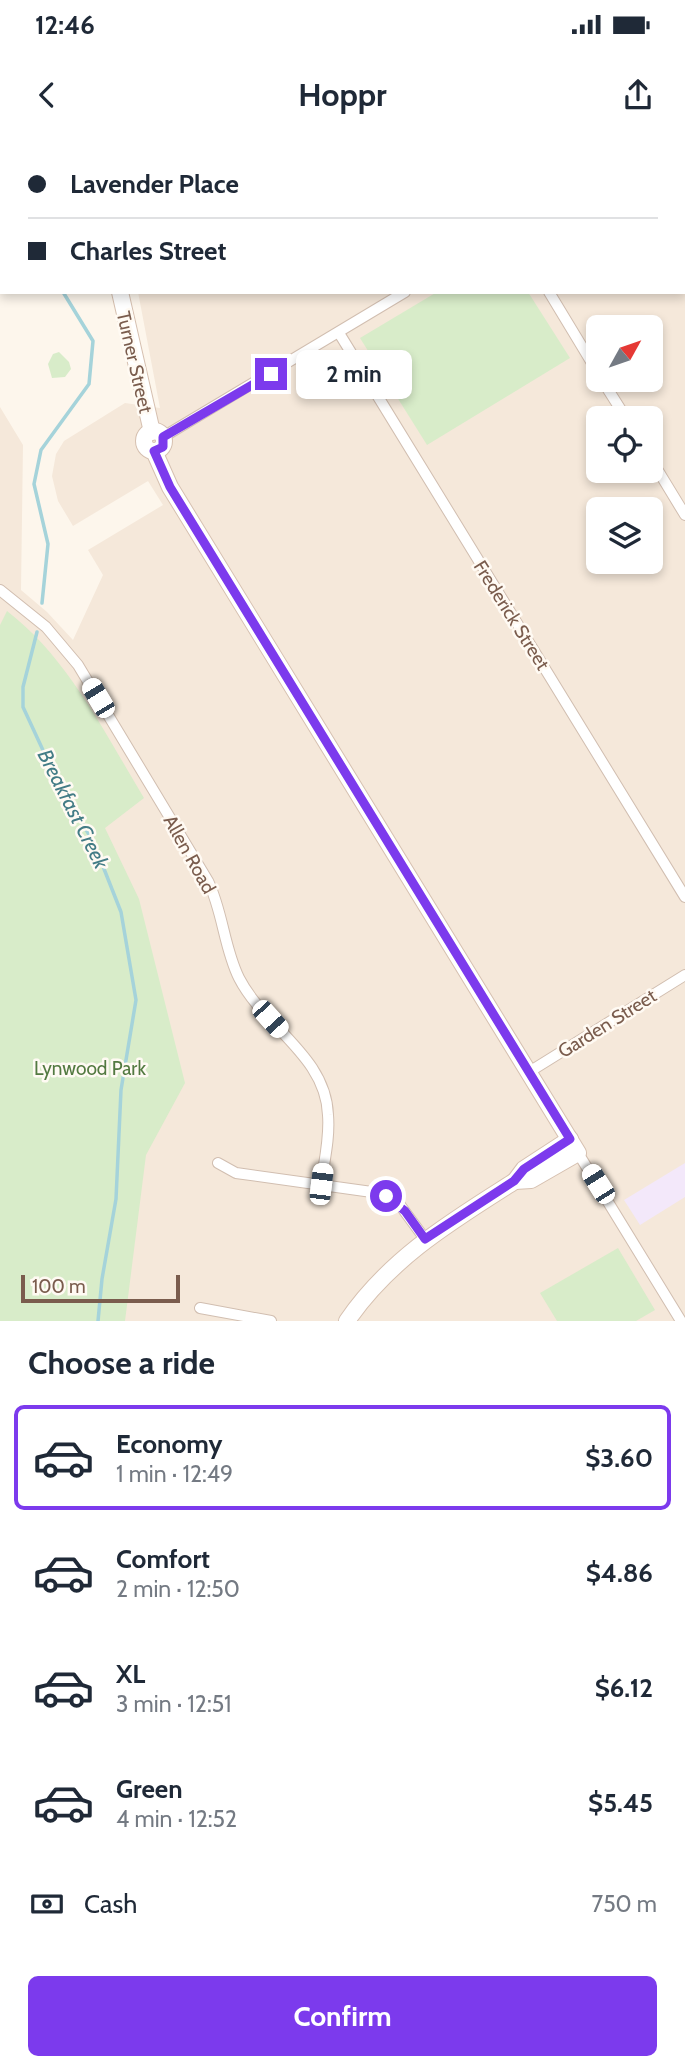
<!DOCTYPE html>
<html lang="en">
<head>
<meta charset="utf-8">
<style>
	:root { --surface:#fff; --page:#f2f2f3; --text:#1f2937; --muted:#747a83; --line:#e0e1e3; --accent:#7c3aed }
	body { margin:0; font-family:Cabin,sans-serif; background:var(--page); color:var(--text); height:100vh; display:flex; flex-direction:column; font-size:26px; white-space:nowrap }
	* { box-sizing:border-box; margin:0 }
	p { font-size:23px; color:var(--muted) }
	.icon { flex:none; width:38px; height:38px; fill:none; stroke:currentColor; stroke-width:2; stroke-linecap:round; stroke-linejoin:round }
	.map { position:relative; height:1181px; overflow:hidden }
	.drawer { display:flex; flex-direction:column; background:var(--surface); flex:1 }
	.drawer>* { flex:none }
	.guide { position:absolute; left:0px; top:0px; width:686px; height:154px; box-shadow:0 4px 10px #0003; display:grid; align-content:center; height:154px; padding:0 28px; background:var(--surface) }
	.needle { width:46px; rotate:50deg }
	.fabs { position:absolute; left:586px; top:175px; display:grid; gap:14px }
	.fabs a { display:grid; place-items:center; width:77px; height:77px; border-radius:10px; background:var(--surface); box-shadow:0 4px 10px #0003; font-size:35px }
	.scale { position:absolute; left:21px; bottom:18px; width:159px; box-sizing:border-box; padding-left:7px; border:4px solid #7a5c4d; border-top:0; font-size:19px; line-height:24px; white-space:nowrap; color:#7a5c4d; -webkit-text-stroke:5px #fffaf3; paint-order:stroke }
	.end { position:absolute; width:32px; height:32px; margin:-16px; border:9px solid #7c3aed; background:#fff; box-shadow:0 0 0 4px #fff }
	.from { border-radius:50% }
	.bubble { position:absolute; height:49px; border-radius:10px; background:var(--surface); box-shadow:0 4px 10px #0003; font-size:23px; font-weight:700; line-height:49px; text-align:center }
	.car { position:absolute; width:21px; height:42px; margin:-21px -10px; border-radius:9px; box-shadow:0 0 5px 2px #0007; background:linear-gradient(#fff 24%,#345 0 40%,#fff 0 76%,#345 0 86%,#fff 0) }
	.guide b { display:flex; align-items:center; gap:24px; height:66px; font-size:26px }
	.guide b+b { border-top:2px solid var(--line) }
	.guide i { width:18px; height:18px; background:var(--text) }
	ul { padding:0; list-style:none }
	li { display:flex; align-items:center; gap:21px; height:105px; margin:0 14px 10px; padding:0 14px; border:4px solid transparent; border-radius:10px }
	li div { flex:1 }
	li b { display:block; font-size:26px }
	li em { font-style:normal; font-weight:700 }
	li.selected { border-color:var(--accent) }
	li>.icon { width:63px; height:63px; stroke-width:1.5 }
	h2 { padding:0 28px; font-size:32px; line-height:84px }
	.pay { display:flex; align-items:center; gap:18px; height:77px; padding:0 28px; font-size:26px }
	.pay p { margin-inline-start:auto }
	.cta { display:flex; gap:14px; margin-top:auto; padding:14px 28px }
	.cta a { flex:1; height:80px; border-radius:10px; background:var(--accent); color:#fff; font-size:28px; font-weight:700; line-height:80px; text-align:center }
	.status { display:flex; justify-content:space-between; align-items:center; height:49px; padding:0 35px; background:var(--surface); direction:ltr }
	.status svg { height:19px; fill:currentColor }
	header { display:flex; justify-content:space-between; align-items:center; height:91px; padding:0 28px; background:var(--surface); font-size:32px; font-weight:700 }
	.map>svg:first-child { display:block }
	.residential { fill:#f5e8da; fill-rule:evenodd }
	.education { fill:#f3e8fa }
	.green { fill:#d8ecc9 }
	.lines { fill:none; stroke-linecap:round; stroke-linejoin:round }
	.stream { stroke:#a5d3da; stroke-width:3.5 }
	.street-casing { stroke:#d1beb0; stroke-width:12 }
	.secondary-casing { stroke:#d6c0b0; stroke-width:18 }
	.primary-casing { stroke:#dad1cd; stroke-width:19 }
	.street { stroke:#fff; stroke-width:10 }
	.secondary { stroke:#fff; stroke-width:16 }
	.primary { stroke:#fbd9a5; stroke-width:18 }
	.route { stroke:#7c3aed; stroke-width:9 }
	.labels { text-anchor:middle; stroke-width:5; stroke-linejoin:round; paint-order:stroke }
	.street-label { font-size:19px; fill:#7a5c4d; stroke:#fffaf3 }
	.park-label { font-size:19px; fill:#537a41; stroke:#fffaf3 }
	.water-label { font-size:21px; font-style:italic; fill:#437c86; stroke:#fffaf3 }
</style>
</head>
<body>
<div class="status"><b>12:46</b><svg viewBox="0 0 49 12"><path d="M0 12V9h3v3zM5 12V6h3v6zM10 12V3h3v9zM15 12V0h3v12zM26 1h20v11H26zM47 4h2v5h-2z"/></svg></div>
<header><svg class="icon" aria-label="back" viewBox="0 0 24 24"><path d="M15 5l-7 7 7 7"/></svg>Hoppr<svg class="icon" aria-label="share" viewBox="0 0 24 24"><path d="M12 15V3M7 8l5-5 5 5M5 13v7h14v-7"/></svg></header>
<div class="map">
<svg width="685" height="1181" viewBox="0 0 685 1181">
	<rect width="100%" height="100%" fill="#fdf6ec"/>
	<!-- residential -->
	<path class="residential" d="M377 0H685V1181H0V267L23 305 21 450 47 472 73 500 103 435 88 410 163 365 148 341 73 386 58 361 52 336 56 314 64 301 125 263 160 268 138 152H684V2H374ZM598 187H651V240H598ZM598 278H651V331H598ZM598 369H651V422H598Z"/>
	<!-- education -->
	<path class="education" d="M685 1023V1057L640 1085 624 1060Z"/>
	<!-- green -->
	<g class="green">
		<path d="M437 152H528L570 218 427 305 360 198Z"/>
		<path d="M59 212 69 222 71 229 65 237 52 238 48 224 53 214Z"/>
		<path d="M7 471C69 519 104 592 144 658L105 688 139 759 185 943 146 1015 125 1181H0V485Z"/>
		<path d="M618 1108 655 1170 636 1181H557L540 1153Z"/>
	</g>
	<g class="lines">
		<!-- stream -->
		<g class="stream">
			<path d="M42 463 48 404 34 344 41 310 89 244 93 201 63 152"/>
			<path d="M37 492 23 547V567L60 647 93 701 121 772 136 860 121 950 116 1059 102 1139 98 1181"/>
		</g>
		<!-- street casing -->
		<g class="street-casing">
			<g id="street">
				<path d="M651 2 653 0"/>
				<path d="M549 152 598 233"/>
				<path d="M339 193 685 757"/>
				<path d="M602 240 626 278"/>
				<path d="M163 297 405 152"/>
				<path d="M651 319 685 375"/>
				<path d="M0 450 46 487 78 525 208 741C223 772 224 808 239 838 264 887 326 916 328 975 330 998 324 1022 321 1044"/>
				<path d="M529 932 685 835"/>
				<path d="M578 1013 681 1181"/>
				<path d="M218 1023 236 1033 379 1053 400 1065 425 1099"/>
				<path d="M200 1168 271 1181"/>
			</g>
		</g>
		<!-- secondary casing -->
		<g class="secondary-casing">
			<g id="secondary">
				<path d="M120 152 152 292"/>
				<circle cx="154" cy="301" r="10"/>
				<path d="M154 311 170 347 578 1013 531 1040 515 1041"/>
				<path d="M347 1181C390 1118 452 1081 515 1041L524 1029 570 999"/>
			</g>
		</g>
		<!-- primary casing -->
		<g class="primary-casing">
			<g id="primary">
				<path d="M86 2 89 0"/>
				<path d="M123 2 126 0"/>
				<path d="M0 52 2 51"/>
				<path d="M0 76 2 75"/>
			</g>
		</g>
		<!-- street -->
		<use href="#street" class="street"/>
		<!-- secondary -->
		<use href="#secondary" class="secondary"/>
		<!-- primary -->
		<use href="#primary" class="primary"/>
	</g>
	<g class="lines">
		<!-- route -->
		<path class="route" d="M271 234 163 297V307L154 311 170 347 570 999 524 1029 514 1041 425 1099 405 1071 386 1056"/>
	</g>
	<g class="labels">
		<!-- street labels -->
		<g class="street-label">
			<text transform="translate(135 222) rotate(77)" y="7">Turner Street</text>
			<text transform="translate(512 475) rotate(58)" y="7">Frederick Street</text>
			<text transform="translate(190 714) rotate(61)" y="7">Allen Road</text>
			<text transform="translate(607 883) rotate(-32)" y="7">Garden Street</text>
		</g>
		<!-- park labels -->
		<g class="park-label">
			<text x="90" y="935">Lynwood Park</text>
		</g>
		<!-- water labels -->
		<g class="water-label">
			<text transform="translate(73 669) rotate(63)" y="7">Breakfast Creek</text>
		</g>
	</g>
</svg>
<div class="fabs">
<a><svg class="needle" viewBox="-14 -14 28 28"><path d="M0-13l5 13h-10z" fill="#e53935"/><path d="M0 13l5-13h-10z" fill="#747a83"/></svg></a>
<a><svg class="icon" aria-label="locate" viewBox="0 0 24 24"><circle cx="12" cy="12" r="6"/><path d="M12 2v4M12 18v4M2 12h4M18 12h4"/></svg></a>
<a><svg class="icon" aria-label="layers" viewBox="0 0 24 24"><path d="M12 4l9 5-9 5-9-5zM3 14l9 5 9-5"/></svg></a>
</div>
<div class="scale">100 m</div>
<i class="end from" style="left:386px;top:1056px"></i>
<i class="end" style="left:271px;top:234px"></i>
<div class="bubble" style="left:296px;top:210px;width:116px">2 min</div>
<i class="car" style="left:98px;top:558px;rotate:329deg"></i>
<i class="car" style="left:270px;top:879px;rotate:138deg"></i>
<i class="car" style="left:321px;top:1044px;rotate:7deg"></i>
<i class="car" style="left:598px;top:1044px;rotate:328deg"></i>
<div class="guide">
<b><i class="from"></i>Lavender Place</b>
<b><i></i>Charles Street</b>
</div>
</div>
<section class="drawer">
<h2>Choose a ride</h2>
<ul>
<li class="selected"><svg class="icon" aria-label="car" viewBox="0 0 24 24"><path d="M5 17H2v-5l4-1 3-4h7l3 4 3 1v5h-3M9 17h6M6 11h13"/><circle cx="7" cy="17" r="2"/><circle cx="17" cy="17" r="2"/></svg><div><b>Economy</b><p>1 min · 12:49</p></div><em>$3.60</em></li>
<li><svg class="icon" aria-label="car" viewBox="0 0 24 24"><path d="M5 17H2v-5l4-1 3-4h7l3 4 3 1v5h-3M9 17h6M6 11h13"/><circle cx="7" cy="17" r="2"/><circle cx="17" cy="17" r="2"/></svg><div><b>Comfort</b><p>2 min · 12:50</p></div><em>$4.86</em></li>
<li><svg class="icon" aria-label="car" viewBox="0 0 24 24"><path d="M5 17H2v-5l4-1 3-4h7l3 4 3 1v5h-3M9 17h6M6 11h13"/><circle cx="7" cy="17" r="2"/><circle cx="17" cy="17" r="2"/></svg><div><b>XL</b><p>3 min · 12:51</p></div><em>$6.12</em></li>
<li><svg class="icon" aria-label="car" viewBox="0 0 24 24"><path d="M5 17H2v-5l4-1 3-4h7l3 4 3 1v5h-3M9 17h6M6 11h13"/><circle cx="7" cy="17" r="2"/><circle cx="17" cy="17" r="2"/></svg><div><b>Green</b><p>4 min · 12:52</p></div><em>$5.45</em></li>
</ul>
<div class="pay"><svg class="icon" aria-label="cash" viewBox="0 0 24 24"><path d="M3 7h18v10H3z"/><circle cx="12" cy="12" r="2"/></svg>Cash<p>750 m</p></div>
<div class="cta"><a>Confirm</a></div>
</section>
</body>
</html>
